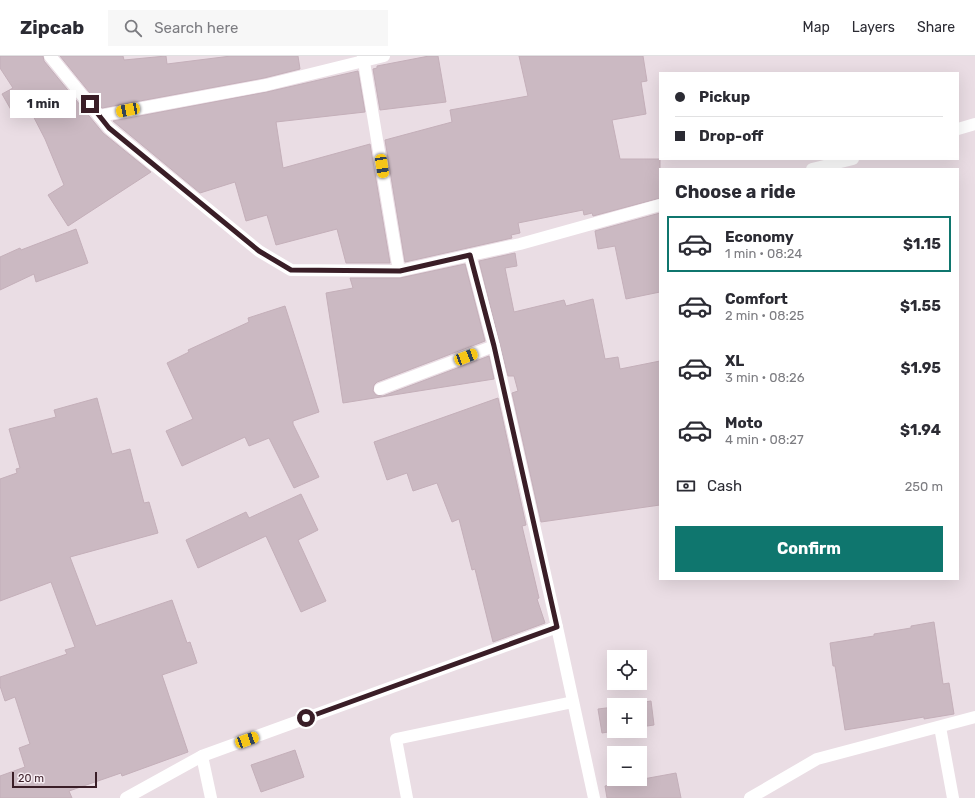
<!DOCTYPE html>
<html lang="en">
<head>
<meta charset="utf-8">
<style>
	:root { --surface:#fff; --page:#f7f7f7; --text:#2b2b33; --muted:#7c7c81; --line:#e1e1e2; --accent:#0f766e }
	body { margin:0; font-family:Rubik,sans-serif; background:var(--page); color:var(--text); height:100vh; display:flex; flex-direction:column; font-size:15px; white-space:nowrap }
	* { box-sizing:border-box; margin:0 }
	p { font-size:13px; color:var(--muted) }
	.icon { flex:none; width:22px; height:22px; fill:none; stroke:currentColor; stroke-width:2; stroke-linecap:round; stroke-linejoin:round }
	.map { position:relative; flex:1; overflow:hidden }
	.side { position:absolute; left:659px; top:112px; width:300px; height:412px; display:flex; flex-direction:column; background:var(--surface); border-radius:0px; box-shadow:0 4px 16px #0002 }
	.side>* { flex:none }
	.top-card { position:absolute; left:659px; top:16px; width:300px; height:88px; border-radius:0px; box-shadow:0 4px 16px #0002; display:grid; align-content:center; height:88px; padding:0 16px; background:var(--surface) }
	.fabs { position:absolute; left:607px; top:594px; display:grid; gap:8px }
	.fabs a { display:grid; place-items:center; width:40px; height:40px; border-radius:0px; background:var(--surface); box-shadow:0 4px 16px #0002; font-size:20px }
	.scale { position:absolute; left:12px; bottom:10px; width:85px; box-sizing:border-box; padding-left:4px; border:2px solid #3a1e27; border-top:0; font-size:11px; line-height:14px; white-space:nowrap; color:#3a1e27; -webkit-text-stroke:3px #f7edf3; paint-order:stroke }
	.end { position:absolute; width:18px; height:18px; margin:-9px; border:5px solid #3a1e27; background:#fff; box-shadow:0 0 0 2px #fff }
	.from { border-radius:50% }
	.bubble { position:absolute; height:28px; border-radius:0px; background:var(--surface); box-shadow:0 4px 16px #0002; font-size:13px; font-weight:700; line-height:28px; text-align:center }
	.car { position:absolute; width:12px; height:24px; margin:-12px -6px; border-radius:5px; box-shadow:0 0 3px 1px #0007; background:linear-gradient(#f5c518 24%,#345 0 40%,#f5c518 0 76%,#345 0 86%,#f5c518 0) }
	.top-card b { display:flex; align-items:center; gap:14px; height:38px; font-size:15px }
	.top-card b+b { border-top:1px solid var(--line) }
	.top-card i { width:10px; height:10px; background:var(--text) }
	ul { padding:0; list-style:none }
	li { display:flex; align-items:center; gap:12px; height:56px; margin:0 8px 6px; padding:0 8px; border:2px solid transparent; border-radius:0px }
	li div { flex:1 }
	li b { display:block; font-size:15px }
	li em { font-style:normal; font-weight:700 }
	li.current { border-color:var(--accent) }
	li>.icon { width:36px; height:36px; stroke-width:1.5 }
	h2 { padding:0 16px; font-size:18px; line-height:48px }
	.pay { display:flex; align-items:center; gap:10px; height:44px; padding:0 16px; font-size:15px }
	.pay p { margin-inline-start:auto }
	.button { display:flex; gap:8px; margin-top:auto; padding:8px 16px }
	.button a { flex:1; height:46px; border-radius:0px; background:var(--accent); color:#fff; font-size:16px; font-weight:700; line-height:46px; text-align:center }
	header { display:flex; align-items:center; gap:24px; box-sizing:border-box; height:56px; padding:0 20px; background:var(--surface); border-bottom:1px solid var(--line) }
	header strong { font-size:19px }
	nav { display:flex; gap:22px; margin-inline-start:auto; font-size:14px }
	.search { width:280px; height:36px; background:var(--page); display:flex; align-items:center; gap:10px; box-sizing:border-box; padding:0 14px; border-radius:0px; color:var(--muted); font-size:15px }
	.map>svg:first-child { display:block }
	.building { fill:#cbb9c2; stroke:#c4afb9 }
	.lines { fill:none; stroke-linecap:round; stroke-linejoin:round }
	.minor { stroke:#fff; stroke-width:12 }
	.route { stroke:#3a1e27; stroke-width:5 }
</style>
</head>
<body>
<header>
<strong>Zipcab</strong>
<div class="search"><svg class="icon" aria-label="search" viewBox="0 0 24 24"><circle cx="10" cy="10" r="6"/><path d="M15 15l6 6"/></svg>Search here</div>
<nav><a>Map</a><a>Layers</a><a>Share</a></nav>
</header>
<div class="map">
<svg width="975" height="742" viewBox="0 0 975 742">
	<rect width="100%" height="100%" fill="#eadde4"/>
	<!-- building -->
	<g class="building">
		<path d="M0 0H43L44 5 103 77 151 116 68 170 48 139 64 129 45 83 28 50 14 59 2 38 13 32 0 12Z"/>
		<path d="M60 0H123L124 4 166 0 167 8 231 0H298L300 13 264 22 102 52Z"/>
		<path d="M429 0H438L446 46 380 54 373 13 377 12V10Z"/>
		<path d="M519 0H643L647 25 641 26 646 58 612 64 620 103H660V142L593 160 592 157 584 159 583 154 518 167 520 177 511 179 512 182 405 206 385 84 452 66 450 54 528 40Z"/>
		<path d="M358 15 365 56 276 66 283 112 370 88 390 207H346L337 173 276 189 267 159 246 165 235 126 200 137 113 65 267 36Z"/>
		<path d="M660 157V236L626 243 615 190 598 193 595 175Z"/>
		<path d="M76 173 88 207 36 226 34 218 0 234V201L20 192 21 194Z"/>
		<path d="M515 197 517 210 505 212 514 256 564 244 566 250 593 243 605 303 618 301 620 313 660 305V449L541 466 512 337 518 335 514 320H508L479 205Z"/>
		<path d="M465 208 485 285 377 326 374 329 373 335 376 339 383 340 489 300 494 323 343 347 326 237 353 232 350 222H400Z"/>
		<path d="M285 250 319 356 293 365V368L319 421 294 432 269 382 249 390 245 381 182 410 166 375 193 363 167 307 189 296 188 294 249 266 248 262Z"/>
		<path d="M97 342 112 398 130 393 144 447 149 446 158 477 70 501 96 570 172 544 187 587 190 586 197 607 162 619 188 696 122 720 121 717 69 735 72 742H0V720L25 711 19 692 30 688 15 641 5 645 0 630V621L67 598 65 594 75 591 51 526 0 545V423L17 417 16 413 20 412 9 373 56 361 54 354Z"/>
		<path d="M498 342 526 469 522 470 539 542 537 543 545 567 493 586 475 513 472 514 459 463 452 466 437 427 413 435 407 417 387 424 374 386Z"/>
		<path d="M301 438 318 474 298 484 326 545 301 556 266 480 198 512 186 484 246 456 249 462Z"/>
		<path d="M934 566 943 628 949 627 954 658 924 663V661L845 674 835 610H833L830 587 874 580V578L911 572V570Z"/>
		<path d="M651 645 654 669 640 671V649H626Z"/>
		<path d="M614 651V675L602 677 598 653Z"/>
		<path d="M295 694 304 721 261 736 251 709Z"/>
		<path d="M676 717 681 742H607L605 730Z"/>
	</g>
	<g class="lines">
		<!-- minor -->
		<g class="minor">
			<path d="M50 0 109 72 259 195 291 214 399 215 520 188 660 149"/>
			<path d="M363 0 399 215"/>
			<path d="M99 60 266 29 384 0"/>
			<path d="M958 73 975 68"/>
			<path d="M812 113 853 103"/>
			<path d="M470 199 494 290 557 571 551 573"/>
			<path d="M380 333 494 290"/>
			<path d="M940 671 953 742"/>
			<path d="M202 700 211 742"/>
			<path d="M126 742 202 700 557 571 594 742"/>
			<path d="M407 742 396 683 573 646"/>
			<path d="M750 742 817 703 975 661"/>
		</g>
	</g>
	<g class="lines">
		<!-- route -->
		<path class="route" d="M90 48 109 72 259 195 291 214 400 215 470 199 494 290 557 571 306 662"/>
	</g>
</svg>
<div class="fabs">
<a><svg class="icon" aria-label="locate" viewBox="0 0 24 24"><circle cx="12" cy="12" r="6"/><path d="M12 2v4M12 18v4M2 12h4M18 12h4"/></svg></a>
<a>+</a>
<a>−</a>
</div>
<div class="scale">20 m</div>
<i class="end from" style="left:306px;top:662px"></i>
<i class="end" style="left:90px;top:48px"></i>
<div class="bubble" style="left:10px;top:34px;width:66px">1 min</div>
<i class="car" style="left:128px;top:54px;rotate:259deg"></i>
<i class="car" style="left:382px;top:110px;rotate:171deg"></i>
<i class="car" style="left:466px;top:301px;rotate:69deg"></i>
<i class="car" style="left:247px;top:684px;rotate:70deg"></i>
<div class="top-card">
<b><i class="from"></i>Pickup</b>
<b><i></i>Drop-off</b>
</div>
<section class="side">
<h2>Choose a ride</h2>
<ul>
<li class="current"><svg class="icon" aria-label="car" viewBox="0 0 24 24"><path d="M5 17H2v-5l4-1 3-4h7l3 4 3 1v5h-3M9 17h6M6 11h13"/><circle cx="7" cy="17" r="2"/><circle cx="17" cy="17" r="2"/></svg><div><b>Economy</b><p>1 min · 08:24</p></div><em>$1.15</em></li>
<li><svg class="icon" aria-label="car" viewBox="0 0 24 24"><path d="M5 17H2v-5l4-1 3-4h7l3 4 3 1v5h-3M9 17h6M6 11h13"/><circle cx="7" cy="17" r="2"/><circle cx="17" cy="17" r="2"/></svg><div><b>Comfort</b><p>2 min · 08:25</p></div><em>$1.55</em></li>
<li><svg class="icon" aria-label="car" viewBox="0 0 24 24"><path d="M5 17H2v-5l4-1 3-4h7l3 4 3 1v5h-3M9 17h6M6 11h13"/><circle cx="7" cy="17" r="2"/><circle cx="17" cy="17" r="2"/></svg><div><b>XL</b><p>3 min · 08:26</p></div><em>$1.95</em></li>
<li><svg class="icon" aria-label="car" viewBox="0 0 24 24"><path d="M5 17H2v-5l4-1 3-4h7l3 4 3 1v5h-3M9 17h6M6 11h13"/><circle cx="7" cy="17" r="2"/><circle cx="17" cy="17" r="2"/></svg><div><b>Moto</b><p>4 min · 08:27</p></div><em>$1.94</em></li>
</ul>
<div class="pay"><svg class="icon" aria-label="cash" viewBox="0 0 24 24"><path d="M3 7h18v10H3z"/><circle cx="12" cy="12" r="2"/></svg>Cash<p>250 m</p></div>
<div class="button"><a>Confirm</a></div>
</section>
</div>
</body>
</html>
